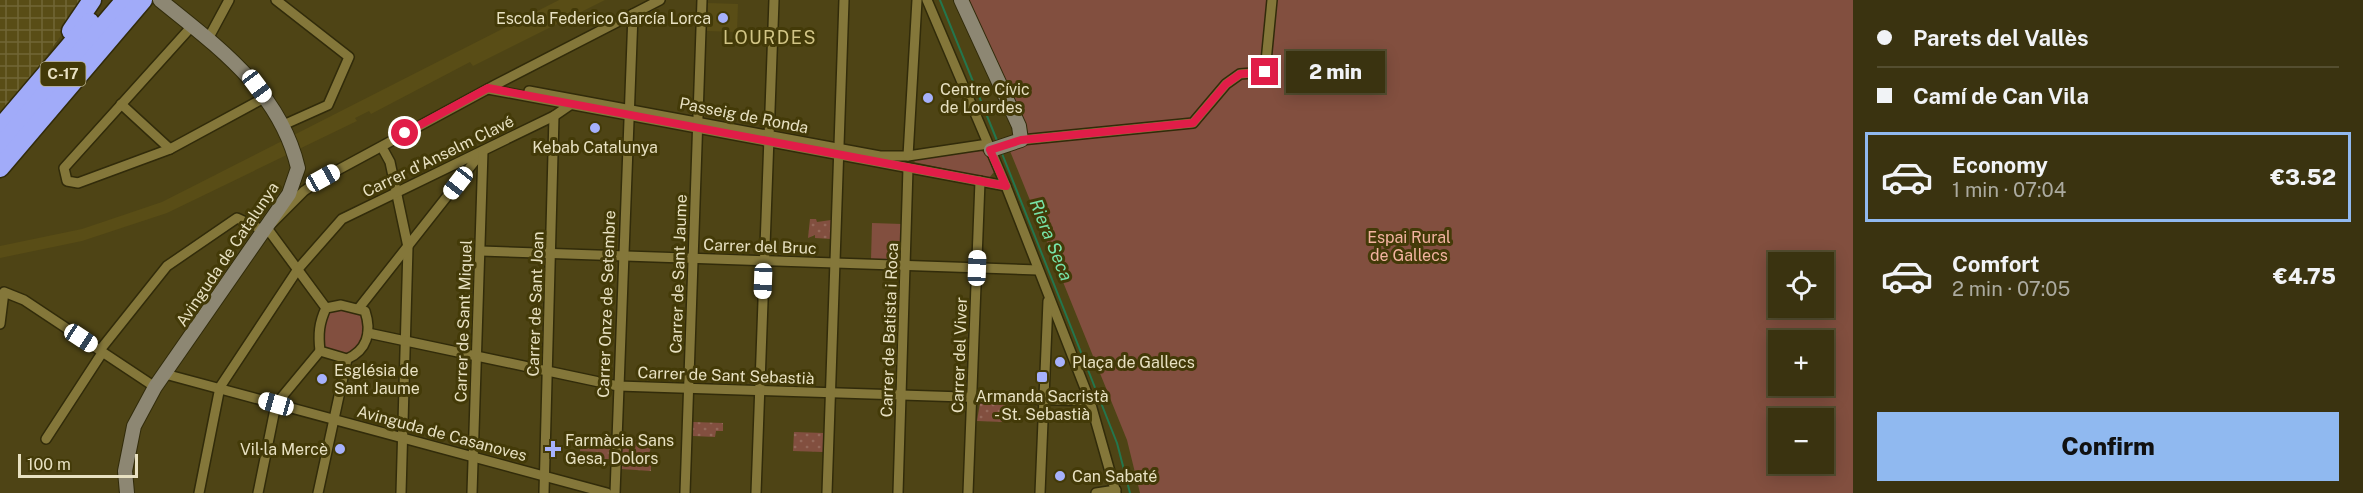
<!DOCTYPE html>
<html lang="en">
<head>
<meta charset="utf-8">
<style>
	:root { --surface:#3a3310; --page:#453f1e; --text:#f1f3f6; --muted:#abaa9f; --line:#544e30; --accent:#90b9f0 }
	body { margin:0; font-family:"Public Sans",sans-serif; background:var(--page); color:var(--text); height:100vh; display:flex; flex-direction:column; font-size:22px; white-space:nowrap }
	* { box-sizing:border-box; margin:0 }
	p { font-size:20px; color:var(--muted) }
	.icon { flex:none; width:33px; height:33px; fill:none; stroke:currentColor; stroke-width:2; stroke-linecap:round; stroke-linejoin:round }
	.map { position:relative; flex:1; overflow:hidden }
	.sheet { display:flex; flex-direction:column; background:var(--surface); width:510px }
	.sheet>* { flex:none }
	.top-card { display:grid; align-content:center; height:132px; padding:0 24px; background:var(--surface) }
	.controls { position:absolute; left:1768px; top:252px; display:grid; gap:12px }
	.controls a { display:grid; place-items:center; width:66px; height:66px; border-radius:0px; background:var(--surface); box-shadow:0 3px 15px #0003,0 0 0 2px var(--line); font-size:30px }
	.scale { position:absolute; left:18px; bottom:15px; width:120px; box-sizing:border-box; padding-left:6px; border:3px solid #e8e1c2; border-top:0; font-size:16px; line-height:21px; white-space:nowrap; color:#e8e1c2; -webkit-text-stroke:4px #433a08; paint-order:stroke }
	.end { position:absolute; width:27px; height:27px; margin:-14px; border:8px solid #e11d48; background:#fff; box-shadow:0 0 0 3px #fff }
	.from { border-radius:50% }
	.bubble { position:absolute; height:42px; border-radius:0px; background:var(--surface); box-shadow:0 3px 15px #0003,0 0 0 2px var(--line); font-size:20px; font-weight:800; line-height:42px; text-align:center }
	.car { position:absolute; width:18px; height:36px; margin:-18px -9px; border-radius:8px; box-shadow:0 0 4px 2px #0007; background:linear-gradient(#fff 24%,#345 0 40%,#fff 0 76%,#345 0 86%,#fff 0) }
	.top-card b { display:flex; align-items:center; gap:21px; height:57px; font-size:22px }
	.top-card b+b { border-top:2px solid var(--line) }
	.top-card i { width:15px; height:15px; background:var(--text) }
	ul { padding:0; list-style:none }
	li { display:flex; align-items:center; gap:18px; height:90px; margin:0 12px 9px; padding:0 12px; border:3px solid transparent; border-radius:0px }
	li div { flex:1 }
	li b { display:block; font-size:22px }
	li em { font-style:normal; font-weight:800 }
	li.selected { border-color:var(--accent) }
	li>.icon { width:54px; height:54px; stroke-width:1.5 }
	.action { display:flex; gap:12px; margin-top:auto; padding:12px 24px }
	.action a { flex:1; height:69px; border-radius:0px; background:var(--accent); color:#111; font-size:24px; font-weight:800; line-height:69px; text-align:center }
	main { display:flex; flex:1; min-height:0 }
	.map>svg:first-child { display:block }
	.built { fill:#594d16 }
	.industrial { fill:url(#industrial-grid) }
	.park { fill:#824f3f; fill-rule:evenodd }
	.garden { fill:url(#garden-dots) }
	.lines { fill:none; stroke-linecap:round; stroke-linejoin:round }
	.stream { stroke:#24764d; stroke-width:2 }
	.street-casing { stroke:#312b0a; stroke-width:12 }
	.secondary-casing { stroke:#312b0a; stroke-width:16 }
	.highway-casing { stroke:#312b0a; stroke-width:21 }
	.street { stroke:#84773a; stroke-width:9 }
	.secondary { stroke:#8d8773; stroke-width:14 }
	.highway { stroke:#a1abf9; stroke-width:18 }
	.route { stroke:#e11d48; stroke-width:8 }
	.poi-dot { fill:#a6b1fc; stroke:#433a08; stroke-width:2 }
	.labels { text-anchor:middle; stroke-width:6; stroke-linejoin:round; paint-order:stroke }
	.shield { fill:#433a08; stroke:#b6af8a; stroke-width:1.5 }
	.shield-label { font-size:15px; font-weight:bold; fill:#e8e1c2 }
	.poi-label { font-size:16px; fill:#e8e1c2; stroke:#433a08; text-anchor:start }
	.street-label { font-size:16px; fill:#e8e1c2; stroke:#433a08 }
	.park-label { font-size:16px; fill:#f3b3a0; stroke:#433a08 }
	.neighbourhood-label { font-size:18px; letter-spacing:1.5px; fill:#d1c485; stroke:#433a08 }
	.water-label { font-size:18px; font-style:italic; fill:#77e3a7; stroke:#433a08 }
</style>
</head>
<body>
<main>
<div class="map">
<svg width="1853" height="493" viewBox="0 0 1853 493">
	<defs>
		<pattern id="industrial-grid" width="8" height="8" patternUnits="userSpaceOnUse" patternTransform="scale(1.5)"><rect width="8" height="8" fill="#594d16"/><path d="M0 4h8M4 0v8" fill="none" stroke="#716636"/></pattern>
		<pattern id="garden-dots" width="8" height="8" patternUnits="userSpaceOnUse" patternTransform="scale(1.5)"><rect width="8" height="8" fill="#824f3f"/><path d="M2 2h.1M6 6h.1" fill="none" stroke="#946859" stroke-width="1.8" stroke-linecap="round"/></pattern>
	</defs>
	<rect width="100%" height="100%" fill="#4e4415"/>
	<!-- built -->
	<g class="built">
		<path d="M559 0H605L473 66 470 62 371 114 369 111 355 118 357 121 167 213 82 241 0 258V246L82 229 162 202Z"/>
		<path d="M708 3 738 4 737 32 707 31Z"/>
	</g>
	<!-- industrial -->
	<path class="industrial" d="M0 0H86L19 95 0 114Z"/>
	<!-- park -->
	<g class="park">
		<path d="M966 0H1853V493H1140L1127 440 1010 151 1026 145 1025 125ZM1779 262H1824V308H1779ZM1779 340H1824V386H1779ZM1779 418H1824V464H1779Z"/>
		<path d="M981 151 986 153 994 172 989 178 914 162 919 157Z"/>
		<path d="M872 223 902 224 901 258 898 261 871 260Z"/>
		<path d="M326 308 365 311 368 334 347 359 320 351Z"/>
	</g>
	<!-- garden -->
	<g class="garden">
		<path d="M810 219H816L817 222 831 220V239L815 238V235L808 238Z"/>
		<path d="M980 403 1008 404 1003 422 977 421Z"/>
		<path d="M693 422 723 423V431H716L715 437 693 436Z"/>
		<path d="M794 432 824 433 823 452 793 451Z"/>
		<path d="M585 439 611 440 610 459H597V452L580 451 581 443H584Z"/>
		<path d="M622 440 652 441 648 462H651V471L621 469Z"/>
	</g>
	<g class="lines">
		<!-- stream -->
		<g class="stream">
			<path d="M940 0 998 143"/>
			<path d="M1001 151 1117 443 1130 493"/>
		</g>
		<!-- street casing -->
		<g class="street-casing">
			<g id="street">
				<path d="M276 0 349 57 328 105 281 126"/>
				<path d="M927 0 1006 186 1090 401 1116 493"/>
				<path d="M192 26 64 168 67 181 78 183 170 149 266 97"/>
				<path d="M208 39 229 0"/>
				<path d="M488 89 1006 186"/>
				<path d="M529 91 880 156H908L988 144"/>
				<path d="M121 104 170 149"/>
				<path d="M1021 140 1193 123 1226 84 1240 74 1265 72 1272 0"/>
				<path d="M384 151 390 162 408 247 401 493"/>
				<path d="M908 156 917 0"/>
				<path d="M481 251 1038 270"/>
				<path d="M341 305 365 311C372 332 367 350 347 359L320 351C318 334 319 323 326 308Z"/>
				<path d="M326 308 267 228 304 191 323 178 495 85 660 0"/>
				<path d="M359 308 482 152"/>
				<path d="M0 324 4 292 24 300 155 387"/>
				<path d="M368 333 618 386 1090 401"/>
				<path d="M100 350 167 266 237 218 265 231"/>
				<path d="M165 374 607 493"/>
				<path d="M46 439 102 353"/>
				<path d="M199 493 220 387 298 269 342 219 554 116 570 105"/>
				<path d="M258 493 276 404 320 351"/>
				<path d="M318 493 347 359"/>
				<path d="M472 493 483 151"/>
				<path d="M544 493 554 116"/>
				<path d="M615 493 633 14"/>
				<path d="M685 493 702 0"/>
				<path d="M756 493 774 0"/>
				<path d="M827 493 844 0"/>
				<path d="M898 493 908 168"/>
				<path d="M968 493 980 181"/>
				<path d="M1040 493 1048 301"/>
				<path d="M1096 493 1116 490"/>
			</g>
		</g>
		<!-- secondary casing -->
		<g class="secondary-casing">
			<g id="secondary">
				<path d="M961 0 1019 126 1021 140 991 150"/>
				<path d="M127 493 125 471 134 426 155 387 289 194 298 168C280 91 218 47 160 0"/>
			</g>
		</g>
		<!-- highway casing -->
		<g class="highway-casing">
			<g id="highway">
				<path d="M71 31 92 0"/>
				<path d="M0 128 90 22"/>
				<path d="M0 147 125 0"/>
				<path d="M0 168 143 0"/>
			</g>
		</g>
		<!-- street -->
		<use href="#street" class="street"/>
		<!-- secondary -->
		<use href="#secondary" class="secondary"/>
		<!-- highway -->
		<use href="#highway" class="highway"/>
	</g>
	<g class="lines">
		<!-- route -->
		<path class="route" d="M405 133 488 88 1006 186 990 150 1021 140 1193 123 1226 84 1240 74 1265 72"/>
	</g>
	<!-- markers -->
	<g class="poi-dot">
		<circle cx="723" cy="18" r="6"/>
		<circle cx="928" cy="98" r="6"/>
		<circle cx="595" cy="128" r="6"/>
		<circle cx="1060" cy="362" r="6"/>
		<rect x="1036" y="371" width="12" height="12" rx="3"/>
		<circle cx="322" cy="379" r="6"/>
		<circle cx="340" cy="449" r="6"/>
		<path d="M550 440h6v6h6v6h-6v6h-6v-6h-6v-6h6z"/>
		<circle cx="1060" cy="476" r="6"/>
	</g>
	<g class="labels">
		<!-- shield labels -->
		<rect class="shield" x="40.5" y="62" width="45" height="24" rx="4.5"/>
		<g class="shield-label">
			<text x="63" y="79">C-17</text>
		</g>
		<!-- poi labels -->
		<g class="poi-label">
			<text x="711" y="24" text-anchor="end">Escola Federico García Lorca</text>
			<text x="940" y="95">Centre Cívic<tspan x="940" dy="18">de Lourdes</tspan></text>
			<text x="595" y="153" text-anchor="middle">Kebab Catalunya</text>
			<text x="1072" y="368">Plaça de Gallecs</text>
			<text x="334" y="376">Església de<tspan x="334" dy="18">Sant Jaume</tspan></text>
			<text x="1042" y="402" text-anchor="middle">Armanda Sacristà<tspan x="1042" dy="18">- St. Sebastià</tspan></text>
			<text x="565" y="446">Farmàcia Sans<tspan x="565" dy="18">Gesa, Dolors</tspan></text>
			<text x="328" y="455" text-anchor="end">Vil·la Mercè</text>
			<text x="1072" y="482">Can Sabaté</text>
		</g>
		<!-- street labels -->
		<g class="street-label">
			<text transform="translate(744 115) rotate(11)" y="6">Passeig de Ronda</text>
			<text transform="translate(438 156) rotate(-26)" y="6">Carrer d'Anselm Clavé</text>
			<text transform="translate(760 246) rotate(2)" y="6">Carrer del Bruc</text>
			<text transform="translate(227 254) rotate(-56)" y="6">Avinguda de Catalunya</text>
			<text transform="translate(678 274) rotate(-88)" y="6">Carrer de Sant Jaume</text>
			<text transform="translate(535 304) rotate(-88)" y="6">Carrer de Sant Joan</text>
			<text transform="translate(606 304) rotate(-88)" y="6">Carrer Onze de Setembre</text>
			<text transform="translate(463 321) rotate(-88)" y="6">Carrer de Sant Miquel</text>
			<text transform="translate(889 330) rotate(-88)" y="6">Carrer de Batista i Roca</text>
			<text transform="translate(959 355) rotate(-88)" y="6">Carrer del Viver</text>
			<text transform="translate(726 375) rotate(2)" y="6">Carrer de Sant Sebastià</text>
			<text transform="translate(442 433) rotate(15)" y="6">Avinguda de Casanoves</text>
		</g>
		<!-- park labels -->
		<g class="park-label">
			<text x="1409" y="243">Espai Rural<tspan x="1409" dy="18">de Gallecs</tspan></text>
		</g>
		<!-- neighbourhood labels -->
		<g class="neighbourhood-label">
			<text x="770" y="44">LOURDES</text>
		</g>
		<!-- water labels -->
		<g class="water-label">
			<text transform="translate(1051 240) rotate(68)" y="6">Riera Seca</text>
		</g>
	</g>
</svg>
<div class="controls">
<a><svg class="icon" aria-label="locate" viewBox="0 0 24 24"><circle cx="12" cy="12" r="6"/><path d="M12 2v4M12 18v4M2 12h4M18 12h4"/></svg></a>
<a>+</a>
<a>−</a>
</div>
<div class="scale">100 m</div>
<i class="end from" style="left:405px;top:133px"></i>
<i class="end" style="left:1265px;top:72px"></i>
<div class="bubble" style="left:1286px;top:51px;width:99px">2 min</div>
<i class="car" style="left:257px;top:86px;rotate:143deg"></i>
<i class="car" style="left:323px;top:178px;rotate:61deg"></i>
<i class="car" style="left:458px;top:183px;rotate:218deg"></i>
<i class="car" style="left:977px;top:268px;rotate:2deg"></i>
<i class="car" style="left:763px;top:281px;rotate:182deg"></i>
<i class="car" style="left:81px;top:338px;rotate:123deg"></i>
<i class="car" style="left:276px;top:404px;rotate:286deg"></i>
</div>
<section class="sheet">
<div class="top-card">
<b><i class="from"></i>Parets del Vallès</b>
<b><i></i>Camí de Can Vila</b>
</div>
<ul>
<li class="selected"><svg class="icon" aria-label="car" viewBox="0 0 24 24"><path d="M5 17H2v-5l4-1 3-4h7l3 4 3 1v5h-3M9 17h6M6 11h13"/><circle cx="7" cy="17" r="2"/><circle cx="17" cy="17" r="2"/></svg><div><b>Economy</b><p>1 min · 07:04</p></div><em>€3.52</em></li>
<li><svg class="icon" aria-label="car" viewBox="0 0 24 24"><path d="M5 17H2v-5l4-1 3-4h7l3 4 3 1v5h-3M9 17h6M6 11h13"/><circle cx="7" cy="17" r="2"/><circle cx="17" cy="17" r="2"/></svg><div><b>Comfort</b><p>2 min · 07:05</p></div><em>€4.75</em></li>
</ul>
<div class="action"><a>Confirm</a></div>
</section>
</main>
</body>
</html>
